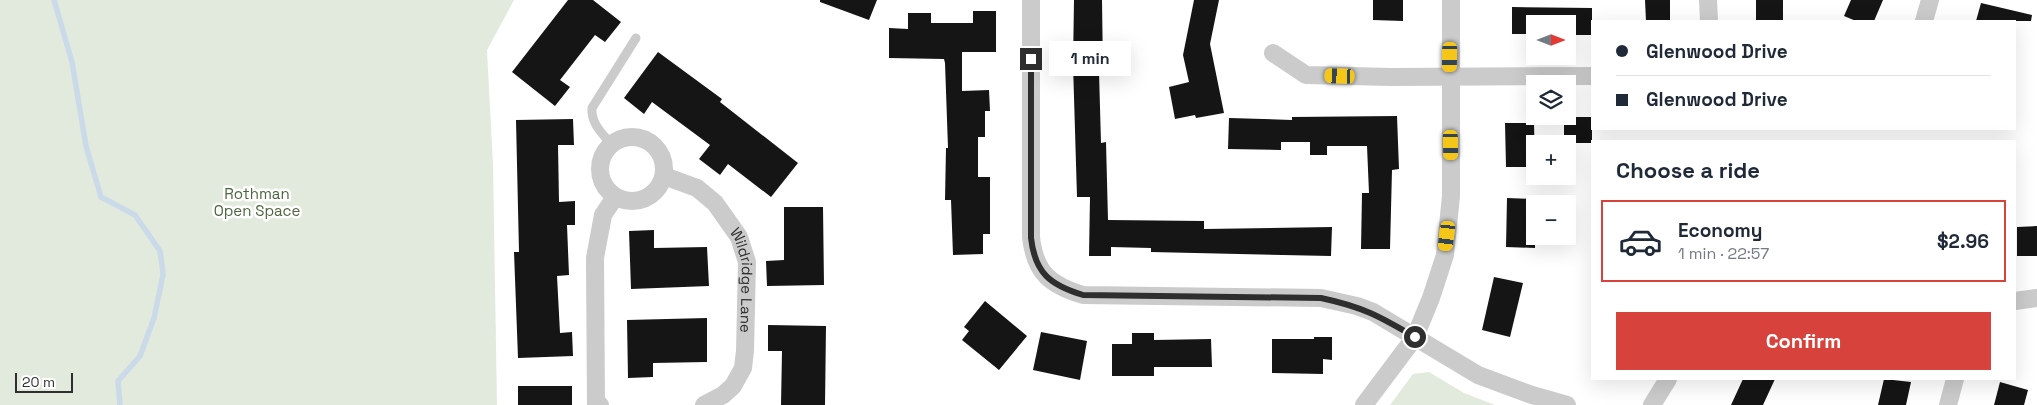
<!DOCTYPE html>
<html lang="en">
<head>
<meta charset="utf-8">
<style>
	:root { --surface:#fff; --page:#f2f2f3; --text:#1f2937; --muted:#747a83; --line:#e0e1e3; --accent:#d7423d }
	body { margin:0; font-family:"Space Grotesk",sans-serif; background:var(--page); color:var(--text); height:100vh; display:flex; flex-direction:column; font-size:19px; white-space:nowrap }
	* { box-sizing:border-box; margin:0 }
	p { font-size:16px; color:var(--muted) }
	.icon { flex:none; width:28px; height:28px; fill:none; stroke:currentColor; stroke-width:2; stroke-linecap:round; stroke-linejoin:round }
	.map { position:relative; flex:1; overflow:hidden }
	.drawer { position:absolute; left:1591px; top:140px; width:425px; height:240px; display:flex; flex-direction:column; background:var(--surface); border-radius:0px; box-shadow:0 5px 20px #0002 }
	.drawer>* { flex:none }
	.top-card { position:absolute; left:1591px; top:20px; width:425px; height:110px; border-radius:0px; box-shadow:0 5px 20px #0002; display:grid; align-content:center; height:110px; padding:0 25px; background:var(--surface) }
	.needle { width:32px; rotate:90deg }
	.buttons { position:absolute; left:1526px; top:15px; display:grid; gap:10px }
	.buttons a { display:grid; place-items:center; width:50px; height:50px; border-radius:0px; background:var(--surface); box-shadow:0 5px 20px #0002; font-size:25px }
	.scale { position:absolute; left:15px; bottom:12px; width:58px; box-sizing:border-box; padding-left:5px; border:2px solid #2e2e2e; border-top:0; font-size:14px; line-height:18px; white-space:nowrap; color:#2e2e2e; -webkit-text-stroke:4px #fff; paint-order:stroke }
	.end { position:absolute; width:22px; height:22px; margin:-11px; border:6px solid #2e2e2e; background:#fff; box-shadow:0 0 0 2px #fff }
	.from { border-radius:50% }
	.bubble { position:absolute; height:35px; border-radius:0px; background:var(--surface); box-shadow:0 5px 20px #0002; font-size:16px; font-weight:700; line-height:35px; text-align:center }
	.car { position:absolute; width:15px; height:30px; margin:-15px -8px; border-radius:6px; box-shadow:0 0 4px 1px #0007; background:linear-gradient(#f5c518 24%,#345 0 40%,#f5c518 0 76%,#345 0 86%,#f5c518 0) }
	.top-card b { display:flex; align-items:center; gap:18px; height:48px; font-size:19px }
	.top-card b+b { border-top:1px solid var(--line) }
	.top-card i { width:12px; height:12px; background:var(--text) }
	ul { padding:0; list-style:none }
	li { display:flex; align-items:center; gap:15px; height:82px; margin:0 10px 8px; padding:0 15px; border:2px solid transparent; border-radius:0px }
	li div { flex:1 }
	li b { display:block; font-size:19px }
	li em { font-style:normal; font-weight:700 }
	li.selected { border-color:var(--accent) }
	li>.icon { width:45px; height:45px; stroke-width:1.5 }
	h2 { padding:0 25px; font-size:22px; line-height:60px }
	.cta { display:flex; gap:10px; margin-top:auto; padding:10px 25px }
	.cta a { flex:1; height:58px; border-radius:0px; background:var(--accent); color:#fff; font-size:20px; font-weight:700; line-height:58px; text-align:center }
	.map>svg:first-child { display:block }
	.green { fill:#e2eadd }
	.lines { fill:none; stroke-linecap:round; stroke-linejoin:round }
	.stream { stroke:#cadae9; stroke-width:5.5 }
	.building { fill:#151515 }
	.service { stroke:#cbcbcb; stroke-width:9 }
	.minor { stroke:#cbcbcb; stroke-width:18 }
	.route { stroke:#2e2e2e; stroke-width:6 }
	.labels { text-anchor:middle; stroke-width:5; stroke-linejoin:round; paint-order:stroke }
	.park-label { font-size:15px; fill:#4d663f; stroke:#fff }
	.street-label { font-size:15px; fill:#2e2e2e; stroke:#fff }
</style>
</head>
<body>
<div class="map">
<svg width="2037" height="405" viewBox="0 0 2037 405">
	<rect width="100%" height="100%" fill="#fff"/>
	<!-- green -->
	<g class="green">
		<path d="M0 0H514L487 50 493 165 497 405H0Z"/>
		<path d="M1429 372 1464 393 1495 405H1390L1413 374Z"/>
	</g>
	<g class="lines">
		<!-- stream -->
		<path class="stream" d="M54 0 72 62 86 146 101 197 135 215 160 251 162 265 163 275 154 318 140 356 118 381 120 405"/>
	</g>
	<!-- building -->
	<g class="building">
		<path d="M568 0H593L621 22 605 42 595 35 560 80 570 87 555 106 512 72Z"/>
		<path d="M820 0H877L869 20 820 2Z"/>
		<path d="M1074 0H1102L1103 72H1099L1101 143 1106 142 1108 220 1204 221V229L1332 227 1331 256 1151 252V248L1111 247V256H1089L1090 197H1077L1073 64Z"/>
		<path d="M1194 0H1219L1210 44 1224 113 1196 118 1195 115 1175 119 1169 87 1189 82 1183 55Z"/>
		<path d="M1373 0H1403V21L1373 20Z"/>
		<path d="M1645 0H1670V21H1646Z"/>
		<rect x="1756" y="0" width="27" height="21"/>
		<path d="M1851 0H1883L1874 21H1856L1844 16Z"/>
		<path d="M1981 3 2032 15 2031 21H1976Z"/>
		<path d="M1512 7 1592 8V35H1568V24H1535V34H1512Z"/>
		<path d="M973 11H996V52H962V91L989 90 990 111H985V137H978V177H990V234H983V254L953 255 951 200H945L946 148H948L945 63 944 59 889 58V28L908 29V13H931V23H973Z"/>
		<path d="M658 52 722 99 720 102 798 163 771 197 728 164 720 175 699 159 710 145 652 102 644 114 624 98Z"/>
		<path d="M1397 116 1399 169 1392 170 1390 249H1361L1362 193H1369L1367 146H1327V155H1310V142H1281V150L1228 149 1229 118 1292 120V117Z"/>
		<rect x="1564" y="117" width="28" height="26"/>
		<path d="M573 119 574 145H558L559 202 575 201V225H567L569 275 557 276 560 333 572 332 573 356 518 358 514 252H519L516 120Z"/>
		<path d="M1505 123H1534L1535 167H1506Z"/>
		<path d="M1507 198 1535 199V248L1506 247Z"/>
		<path d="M784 207H823L824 285 767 286 766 261 784 260Z"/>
		<path d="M2037 226V256H2017V227Z"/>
		<path d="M654 230V248L707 247 709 286 631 289 629 231Z"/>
		<path d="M1494 277 1523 283 1510 337 1482 330Z"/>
		<path d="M985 301 1027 336 999 370 962 340 969 331 964 327Z"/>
		<path d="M707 318V362L653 363V377L628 378 627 320Z"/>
		<path d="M768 325 826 326 825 405H781L782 351H768Z"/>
		<path d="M1041 332 1087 341 1080 380 1033 370Z"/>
		<path d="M1132 333H1154V340L1211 339 1212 367H1154V376H1112V344H1132Z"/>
		<path d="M1314 337H1332V360L1323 359V374L1272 373V339H1314Z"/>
		<path d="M1743 379H1775L1763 405H1731Z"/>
		<path d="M1884 379 1911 382 1906 405H1878Z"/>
		<path d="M2000 382 2028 390 2024 405H1994Z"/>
		<rect x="518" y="386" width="54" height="19"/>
	</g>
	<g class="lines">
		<!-- service -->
		<path class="service" d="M611 144C602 133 591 124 592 108L636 38"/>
		<!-- minor -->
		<g class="minor">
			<path d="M1031 0V237C1035 273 1050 285 1083 295L1321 298 1357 306 1373 312 1478 375 1532 395 1567 405"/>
			<path d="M1708 0 1709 21"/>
			<path d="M1924 21 1930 0"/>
			<path d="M1273 53 1306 75 1391 77 1592 76"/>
			<circle cx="632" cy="169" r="32"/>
			<path id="s1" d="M664 176 697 188 715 203 739 237 747 262 745 351 743 368 733 386 723 395 704 405"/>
			<path d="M2015 301 2037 298"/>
			<path d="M600 405H596L595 258 603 215 615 197"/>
			<path d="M1364 405 1415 337 1431 298 1445 255 1451 196V0"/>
			<path d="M1652 405 1668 379"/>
			<path d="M1948 405 1955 379"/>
		</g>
	</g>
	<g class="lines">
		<!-- route -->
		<path class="route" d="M1031 59V238C1035 273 1050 285 1083 295L1321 298C1363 307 1379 316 1415 337"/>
	</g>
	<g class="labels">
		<!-- park labels -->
		<g class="park-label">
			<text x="257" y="199">Rothman<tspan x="257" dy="17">Open Space</tspan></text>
		</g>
		<!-- street labels -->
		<g class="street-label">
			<text dy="5" stroke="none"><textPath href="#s1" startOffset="144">Wildridge Lane</textPath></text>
		</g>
	</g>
</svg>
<div class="buttons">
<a><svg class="needle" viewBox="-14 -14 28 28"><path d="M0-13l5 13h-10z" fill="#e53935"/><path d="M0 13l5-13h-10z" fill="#747a83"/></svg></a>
<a><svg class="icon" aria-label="layers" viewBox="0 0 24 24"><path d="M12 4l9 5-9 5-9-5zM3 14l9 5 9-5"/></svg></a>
<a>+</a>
<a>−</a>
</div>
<div class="scale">20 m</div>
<i class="end from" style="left:1415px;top:337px"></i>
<i class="end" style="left:1031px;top:59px"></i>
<div class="bubble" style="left:1049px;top:41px;width:82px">1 min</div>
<i class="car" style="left:1450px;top:57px;rotate:181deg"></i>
<i class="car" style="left:1340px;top:76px;rotate:272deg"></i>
<i class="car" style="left:1451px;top:145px;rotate:179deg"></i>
<i class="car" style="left:1447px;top:236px;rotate:187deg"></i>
<div class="top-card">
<b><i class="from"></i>Glenwood Drive</b>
<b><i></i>Glenwood Drive</b>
</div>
<section class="drawer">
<h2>Choose a ride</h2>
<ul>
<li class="selected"><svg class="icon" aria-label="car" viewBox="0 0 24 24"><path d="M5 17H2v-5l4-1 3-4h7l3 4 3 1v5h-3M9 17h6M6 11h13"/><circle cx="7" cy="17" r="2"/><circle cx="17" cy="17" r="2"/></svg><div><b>Economy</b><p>1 min · 22:57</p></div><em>$2.96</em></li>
</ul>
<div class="cta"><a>Confirm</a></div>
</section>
</div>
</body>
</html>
